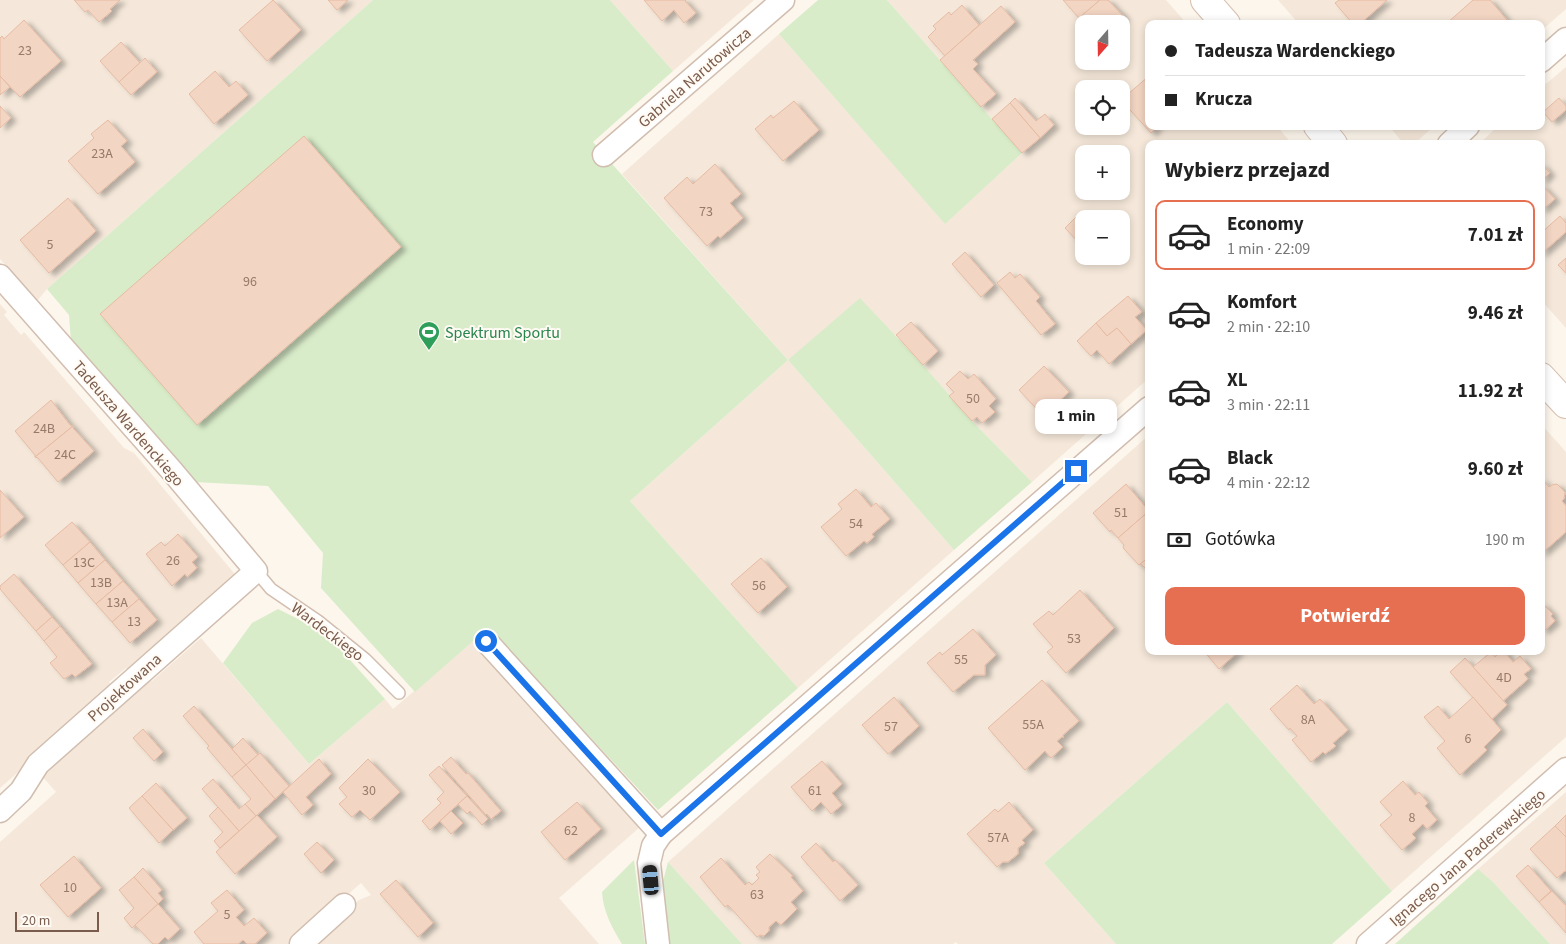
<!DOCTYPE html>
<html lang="pl">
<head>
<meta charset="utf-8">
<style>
	:root { --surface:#fff; --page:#f6f6f6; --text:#222; --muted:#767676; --line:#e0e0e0; --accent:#e76f51 }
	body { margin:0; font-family:"Source Sans 3",sans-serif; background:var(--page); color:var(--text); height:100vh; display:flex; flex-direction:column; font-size:19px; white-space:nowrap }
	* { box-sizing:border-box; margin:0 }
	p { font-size:16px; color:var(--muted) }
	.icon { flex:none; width:28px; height:28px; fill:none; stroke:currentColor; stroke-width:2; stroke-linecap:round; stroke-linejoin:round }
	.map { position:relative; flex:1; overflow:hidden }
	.details { position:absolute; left:1145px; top:140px; width:400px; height:515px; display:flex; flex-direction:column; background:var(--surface); border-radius:10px; box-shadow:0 2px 8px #0003 }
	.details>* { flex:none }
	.guide { position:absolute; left:1145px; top:20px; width:400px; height:110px; border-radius:10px; box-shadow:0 2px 8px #0003; display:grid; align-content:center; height:110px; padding:0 20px; background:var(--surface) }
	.needle { width:32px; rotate:200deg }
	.fabs { position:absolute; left:1075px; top:15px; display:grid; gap:10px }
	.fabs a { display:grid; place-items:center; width:55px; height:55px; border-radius:10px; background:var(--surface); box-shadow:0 2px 8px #0003; font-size:25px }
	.scale { position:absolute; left:15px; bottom:12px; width:84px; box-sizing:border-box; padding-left:5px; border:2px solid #7a5c4d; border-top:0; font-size:14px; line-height:18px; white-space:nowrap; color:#7a5c4d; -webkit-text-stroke:4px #fffaf3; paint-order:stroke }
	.end { position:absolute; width:22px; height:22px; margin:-11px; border:6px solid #1a73e8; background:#fff; box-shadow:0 0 0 2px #fff }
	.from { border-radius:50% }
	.bubble { position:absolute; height:35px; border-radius:10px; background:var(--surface); box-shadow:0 2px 8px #0003; font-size:16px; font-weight:700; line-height:35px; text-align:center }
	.car { position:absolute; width:15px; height:30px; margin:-15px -8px; border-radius:6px; box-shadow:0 0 4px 1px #0007; background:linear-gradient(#222 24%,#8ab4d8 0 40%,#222 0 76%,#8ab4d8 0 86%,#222 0) }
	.guide b { display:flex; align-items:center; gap:18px; height:48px; font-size:19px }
	.guide b+b { border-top:1px solid var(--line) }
	.guide i { width:12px; height:12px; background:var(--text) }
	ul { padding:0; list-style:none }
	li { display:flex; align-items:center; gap:15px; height:70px; margin:0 10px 8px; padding:0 10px; border:2px solid transparent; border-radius:10px }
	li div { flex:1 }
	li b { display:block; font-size:19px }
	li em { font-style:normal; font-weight:700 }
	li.on { border-color:var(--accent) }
	li>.icon { width:45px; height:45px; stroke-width:1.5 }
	h2 { padding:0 20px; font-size:22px; line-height:60px }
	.pay { display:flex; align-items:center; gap:12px; height:55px; padding:0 20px; font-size:19px }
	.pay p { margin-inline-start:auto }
	.button { display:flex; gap:10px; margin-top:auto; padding:10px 20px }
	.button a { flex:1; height:58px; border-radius:10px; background:var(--accent); color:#fff; font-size:20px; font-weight:700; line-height:58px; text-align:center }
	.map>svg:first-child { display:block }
	.residential { fill:#f5e8da; fill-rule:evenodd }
	.green { fill:#d8ecc9 }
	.building { fill:#f3d5c3; stroke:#e6bba3; filter:url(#shadow) }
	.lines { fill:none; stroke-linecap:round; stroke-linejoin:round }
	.lane-casing { stroke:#d1beb0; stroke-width:14 }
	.street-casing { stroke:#d1beb0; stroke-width:25 }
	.secondary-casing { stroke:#d6c0b0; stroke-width:30 }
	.lane { stroke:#fff; stroke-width:11 }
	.street { stroke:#fff; stroke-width:22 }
	.secondary { stroke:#fff; stroke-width:28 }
	.route { stroke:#1a73e8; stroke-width:6 }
	.labels { text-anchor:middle; stroke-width:4; stroke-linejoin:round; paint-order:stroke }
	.number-label { font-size:14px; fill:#987a6a }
	.street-label { font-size:16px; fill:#7a5c4d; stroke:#fffaf3 }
	.leisure-label { font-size:16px; fill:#27864d; stroke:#fffaf3; text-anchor:start }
</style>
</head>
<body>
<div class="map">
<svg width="1566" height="944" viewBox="0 0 1566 944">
	<defs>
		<filter id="shadow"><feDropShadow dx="5.5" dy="3" stdDeviation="2.5" flood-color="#0004"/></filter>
	</defs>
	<rect width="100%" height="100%" fill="#fdf6ec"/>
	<!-- residential -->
	<g class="residential">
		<path d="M0 0H373L47 289 37 301 0 259Z"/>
		<path d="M610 0H754L673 71Z"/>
		<path d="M887 0H1166L1187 24H1149V126H1277L1292 144H1149V378L1032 482 972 421 896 335 788 360 954 550 798 688 630 501 788 360 622 174 779 34 945 223 1022 153ZM1084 24H1121V61H1084ZM1084 89H1121V126H1084ZM1084 154H1121V191H1084ZM1084 219H1121V256H1084Z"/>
		<path d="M1278 0H1566V9L1541 31V24H1299Z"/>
		<path d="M1566 67V328L1541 300V144H1479L1498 126H1541V88Z"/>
		<path d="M1389 126H1434L1414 144H1404Z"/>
		<path d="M0 304 7 312 4 315 21 335 24 332 124 448 134 453 238 578 131 672 126 668 109 682 113 688 0 788Z"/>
		<path d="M1541 424 1566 452V737L1392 891 1227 702 1044 863 1116 944H958L956 942 953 944H742L668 862 1149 435V651H1541Z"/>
		<path d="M201 638 309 764 385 699 393 709 473 641 640 827 559 898 599 944H309L359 900 371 895 361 883 291 944H0V842L56 792 40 774 143 682 152 681Z"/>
		<path d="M1566 792V944H1550L1493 882 1478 869Z"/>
	</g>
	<!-- green -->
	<g class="green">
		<path d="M373 0H610L673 71 593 142 604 155 788 360 860 298 923 365 972 421 1032 482 954 550 788 360 630 501 798 688 658 810 488 628 415 692 321 588 323 553 268 486 194 482 71 341 69 315 47 289Z"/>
		<path d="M818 0H887L1022 153 945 224 779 34Z"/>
		<path d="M278 609 326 633 385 699 309 764 223 663 252 623Z"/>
		<path d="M1227 702 1392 891 1332 944H1116L1044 863Z"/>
		<path d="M634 860 645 944H622C612 928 603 911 602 892Z"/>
		<path d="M668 862 742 944H666L661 889Z"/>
		<path d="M1478 869 1493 882 1550 944H1395Z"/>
	</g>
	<!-- building -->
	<g class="building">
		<path d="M74 0H120L110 9 112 11 99 22 88 10 85 12Z"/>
		<path d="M273 0 301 30 267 61 239 30Z"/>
		<path d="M328 0H348L337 10Z"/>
		<path d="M644 0H686L685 1 696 13 684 23 674 10 662 21Z"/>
		<path d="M1063 0H1100L1079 18Z"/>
		<path d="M1100 0H1108L1124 17 1117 24H1084L1079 18Z"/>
		<path d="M1339 0H1387L1360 24H1353L1335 3Z"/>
		<path d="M1473 0H1490L1507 20 1503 24H1446Z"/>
		<path d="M962 5 979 25 945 56 928 37 936 29 933 26 949 12 951 15Z"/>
		<path d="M1001 6 1015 22 973 60 978 64 973 69 996 94 981 107 940 60Z"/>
		<path d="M24 20 61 61 20 97 0 76V38L2 36 4 39Z"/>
		<path d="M121 42 140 63 119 82 100 61Z"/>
		<path d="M145 58 157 72 131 95 119 82Z"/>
		<path d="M215 71 229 87 236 81 248 95 214 124 189 94Z"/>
		<path d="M0 76 10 87 0 95Z"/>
		<path d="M1149 76V126H1158L1151 133 1121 100Z"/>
		<path d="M1015 98 1036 121 1045 114 1054 125 1040 138 1010 103Z"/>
		<path d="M1559 98 1566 106V110L1552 122 1543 112Z"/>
		<path d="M794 101 819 130 783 161 755 129 771 115 773 118Z"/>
		<path d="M1010 103 1040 138 1022 153 992 119Z"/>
		<path d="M0 106 11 118 0 128Z"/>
		<path d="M108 120 127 141 121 146 135 162 98 194 68 161 94 138 91 134Z"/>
		<path d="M304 136 401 247 197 425 100 314Z"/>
		<path d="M1541 163 1550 173 1541 182Z"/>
		<path d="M715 164 741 194 730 203 743 218 720 238 718 236 707 246 664 198 687 177 693 184Z"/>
		<path d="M1541 184 1555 199 1541 211Z"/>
		<path d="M68 198 96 231 49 273 20 240Z"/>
		<path d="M1560 216 1566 223V232L1541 254V233Z"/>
		<path d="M1076 217 1084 225V248L1065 228Z"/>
		<path d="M965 252 994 285 981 297 952 264Z"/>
		<path d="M1566 258V273L1558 265Z"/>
		<path d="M1010 272 1015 278 1020 274 1040 297 1036 301 1055 324 1041 335 997 283Z"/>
		<path d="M1128 296 1142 312 1135 317 1147 330 1131 344 1117 328 1107 336 1096 323Z"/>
		<path d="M911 322 938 351 923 365 896 335Z"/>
		<path d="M1096 323 1107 336 1117 328 1131 344 1109 364 1097 350 1091 356 1077 341Z"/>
		<path d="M1044 366 1069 392 1053 407 1056 411 1047 420 1019 390Z"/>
		<path d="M960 371 968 379 974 374 996 399 989 406 995 412 982 423 977 417 972 421 949 396 954 392 946 384Z"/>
		<path d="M51 400 70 425 73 426 35 457V455L15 431Z"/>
		<path d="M73 426V428L94 451 58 482 38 458 35 457Z"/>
		<path d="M1541 478 1549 487 1552 485 1557 484 1565 492 1564 499 1562 501 1566 506V532L1541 554Z"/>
		<path d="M1126 484 1149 511 1118 538 1111 530 1110 532 1093 513Z"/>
		<path d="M856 489 871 507 876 503 890 519 872 534 874 537 867 543 864 541 846 556 821 527 842 509 838 504Z"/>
		<path d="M0 490 24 517 0 538Z"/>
		<path d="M1149 511V557L1139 565 1124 549 1123 547 1124 545 1118 538Z"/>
		<path d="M72 522 90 542 63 565 45 545Z"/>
		<path d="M178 534 198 557 192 562 197 568 187 577 185 574 172 586 146 554 161 542 165 546Z"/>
		<path d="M90 542 105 560 78 583 63 565Z"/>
		<path d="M1149 557V577L1145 573 1147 571 1144 567 1141 564 1139 565Z"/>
		<path d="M761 558 787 587 758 613 731 584Z"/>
		<path d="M105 560 123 581 96 604 78 583Z"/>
		<path d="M14 574 52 617 36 631 0 589V586Z"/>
		<path d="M123 581 139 599 112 622 96 604Z"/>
		<path d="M1080 590 1114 628 1066 673 1047 652 1053 647 1033 624 1049 611 1053 615Z"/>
		<path d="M139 599 157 620 130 643 112 622Z"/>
		<path d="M1541 602 1553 614 1551 616 1555 621 1544 631 1541 629Z"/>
		<path d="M52 617 60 626 44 641 36 631Z"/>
		<path d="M60 626 92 664 75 677 72 674 64 679 50 663 57 657 44 641Z"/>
		<path d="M973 629 996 655 985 665V675H974L953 692 927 663 940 652 942 655Z"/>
		<path d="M1204 651H1239L1219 669Z"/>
		<path d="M1501 651H1504L1513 662 1520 656 1531 669 1524 674 1528 679 1503 701 1473 667 1491 652 1495 657Z"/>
		<path d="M1465 658 1507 705 1492 719 1450 672Z"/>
		<path d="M1042 680 1079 721 1063 735V738L1062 737 1057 741 1063 747 1051 758 1045 751 1025 770 988 728Z"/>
		<path d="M1297 685 1314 704 1320 699 1348 730 1333 743 1336 746 1325 754 1323 752 1311 762 1292 740 1297 736 1290 728 1289 730 1270 709Z"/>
		<path d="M894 697 919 726 888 754 862 725Z"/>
		<path d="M1473 697 1501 730 1484 747 1487 750 1460 775 1437 748 1445 741 1424 717 1438 706 1449 719Z"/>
		<path d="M194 706 246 765 232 777 207 748 209 746 183 716Z"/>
		<path d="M143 729 163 752 154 761 133 738Z"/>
		<path d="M243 738 258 755 246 765 232 749Z"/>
		<path d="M260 753 289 786 275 799 246 765Z"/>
		<path d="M451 757 466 774 468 773 501 811 491 819 487 814 486 815 442 765Z"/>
		<path d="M319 759 331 774 306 797 313 805 302 815 283 792Z"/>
		<path d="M368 759 400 792 370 820 360 810 352 817 339 804 347 797 339 788Z"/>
		<path d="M822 761 842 784 832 793 842 805 831 814 821 802 812 811 791 787Z"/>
		<path d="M246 765 275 799 256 816 245 804 251 799 232 777Z"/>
		<path d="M439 766 467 796 430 830 422 821 441 803 437 799 444 792 429 775Z"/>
		<path d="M213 779 239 809 245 804 256 816 239 831 202 789Z"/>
		<path d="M1403 781 1415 795 1419 792 1428 803 1425 806 1437 820 1427 829 1423 824 1412 834 1416 838 1402 850 1380 825 1392 815 1380 802Z"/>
		<path d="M156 783 187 818 173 830 142 796Z"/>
		<path d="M142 796 173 830 159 843 129 808Z"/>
		<path d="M467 796 488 819 482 825 470 811 467 814 458 804Z"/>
		<path d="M577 802 601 829 565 860 541 832Z"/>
		<path d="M1009 802 1033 830 1022 840 1025 843 1018 848V854L1008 862H1003L997 867 967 834 995 809 998 812Z"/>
		<path d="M218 807 239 831 220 848 214 841 223 832 209 816Z"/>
		<path d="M451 811 463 823 451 834 440 821Z"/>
		<path d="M257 815 277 837 235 874 216 852Z"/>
		<path d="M1566 815V837L1555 826Z"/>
		<path d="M1555 826 1566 837V872L1565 871 1557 878 1530 849Z"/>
		<path d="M317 842 334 860 321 873 304 854Z"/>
		<path d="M816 843 833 862 835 860 858 885 840 901 801 857Z"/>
		<path d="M770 854 793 876 791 877 803 891 791 902 797 909 781 925 776 921 769 927V931L764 936 760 935 757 937 728 905 725 907 700 877 721 858 745 885 749 882 752 885 759 878 756 875 760 872 756 867Z"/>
		<path d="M74 856 101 888 68 917 40 885Z"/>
		<path d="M1528 865 1551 891 1539 902 1516 876Z"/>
		<path d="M143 868 162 890 158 893 163 899 158 904 134 877Z"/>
		<path d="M134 877 158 904 132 928 124 918 134 908 119 890Z"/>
		<path d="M396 880 433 923 418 937 380 894Z"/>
		<path d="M227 890 244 910 236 917 244 926 254 918 267 933 255 944H247L243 940 238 944H204L194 932 218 911 211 903Z"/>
		<path d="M1552 891 1565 905 1566 904V933L1539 902Z"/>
		<path d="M158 904 180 929 168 940 165 937 158 944H153L135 925Z"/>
	</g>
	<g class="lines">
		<!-- lane casing -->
		<g class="lane-casing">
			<path id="lane" d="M256 571 271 589 318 621 365 659 399 693"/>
		</g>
		<!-- street casing -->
		<g class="street-casing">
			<g id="street">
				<path d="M1541 61 1566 39"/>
				<path d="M1449 144 1468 126"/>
				<path d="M604 155 783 0"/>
				<path d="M0 276 172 471 256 571 38 764 21 791 0 811"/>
				<path d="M486 641 661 834 653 846 649 863 658 944"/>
				<path d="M661 834 1149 408"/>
				<path d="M301 944 344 905"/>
				<path d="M1368 944 1566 769"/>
			</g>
		</g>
		<!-- secondary casing -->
		<g class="secondary-casing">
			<g id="secondary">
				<path d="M1205 0 1226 24"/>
				<path d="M1318 126 1333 144"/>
				<path d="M1541 377 1566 404"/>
			</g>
		</g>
		<!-- lane -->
		<use href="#lane" class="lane"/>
		<!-- street -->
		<use href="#street" class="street"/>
		<!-- secondary -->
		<use href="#secondary" class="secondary"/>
	</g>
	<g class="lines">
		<!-- route -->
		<path class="route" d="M486 641 661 834 1076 471"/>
	</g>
	<!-- icons -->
	<defs>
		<g id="stadium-pin" transform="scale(1.125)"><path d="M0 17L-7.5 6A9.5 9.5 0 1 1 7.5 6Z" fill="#2e9e5b" stroke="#fffaf3"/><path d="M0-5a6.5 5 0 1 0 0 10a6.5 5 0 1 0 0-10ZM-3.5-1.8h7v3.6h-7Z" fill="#fff"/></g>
	</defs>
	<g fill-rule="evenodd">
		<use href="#stadium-pin" x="429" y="332"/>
	</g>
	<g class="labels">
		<!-- number labels -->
		<g class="number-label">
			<text x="25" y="55">23</text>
			<text x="102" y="158">23A</text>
			<text x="706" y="216">73</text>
			<text x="50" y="249">5</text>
			<text x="250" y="286">96</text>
			<text x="973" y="403">50</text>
			<text x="44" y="433">24B</text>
			<text x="65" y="459">24C</text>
			<text x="1121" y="517">51</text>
			<text x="856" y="528">54</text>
			<text x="173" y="565">26</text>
			<text x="84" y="567">13C</text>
			<text x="101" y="587">13B</text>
			<text x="759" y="590">56</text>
			<text x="117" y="607">13A</text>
			<text x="134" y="626">13</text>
			<text x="1074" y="643">53</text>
			<text x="961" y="664">55</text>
			<text x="1504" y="682">4D</text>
			<text x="1308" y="724">8A</text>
			<text x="1033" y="729">55A</text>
			<text x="891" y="731">57</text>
			<text x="1468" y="743">6</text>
			<text x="369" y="795">30</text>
			<text x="815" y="795">61</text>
			<text x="1412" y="822">8</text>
			<text x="571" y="835">62</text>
			<text x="998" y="842">57A</text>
			<text x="70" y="892">10</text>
			<text x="757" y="899">63</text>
			<text x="227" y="919">5</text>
		</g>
		<!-- street labels -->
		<g class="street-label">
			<text transform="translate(694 77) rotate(-41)" y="6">Gabriela Narutowicza</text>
			<text transform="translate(129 423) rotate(49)" y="6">Tadeusza Wardenckiego</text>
			<text transform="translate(328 631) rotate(37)" y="6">Wardeckiego</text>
			<text transform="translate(124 687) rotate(-42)" y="6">Projektowana</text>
			<text transform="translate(1467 857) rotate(-41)" y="6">Ignacego Jana Paderewskiego</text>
		</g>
		<!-- leisure labels -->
		<g class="leisure-label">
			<text x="445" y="338">Spektrum Sportu</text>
		</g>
	</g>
</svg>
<div class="fabs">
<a><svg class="needle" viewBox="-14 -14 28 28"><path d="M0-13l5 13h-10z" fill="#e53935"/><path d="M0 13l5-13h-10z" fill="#767676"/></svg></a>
<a><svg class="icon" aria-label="locate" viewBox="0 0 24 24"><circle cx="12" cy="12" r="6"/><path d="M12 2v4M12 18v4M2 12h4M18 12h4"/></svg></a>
<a>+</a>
<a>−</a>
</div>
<div class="scale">20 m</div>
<i class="end from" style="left:486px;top:641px"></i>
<i class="end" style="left:1076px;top:471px"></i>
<div class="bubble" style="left:1035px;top:399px;width:82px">1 min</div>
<i class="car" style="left:651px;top:880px;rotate:355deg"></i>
<div class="guide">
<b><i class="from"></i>Tadeusza Wardenckiego</b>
<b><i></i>Krucza</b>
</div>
<section class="details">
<h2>Wybierz przejazd</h2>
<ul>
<li class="on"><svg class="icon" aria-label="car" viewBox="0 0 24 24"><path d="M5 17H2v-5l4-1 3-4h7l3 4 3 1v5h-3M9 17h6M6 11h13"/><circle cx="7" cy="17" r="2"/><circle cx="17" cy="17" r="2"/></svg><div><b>Economy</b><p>1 min · 22:09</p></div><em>7.01 zł</em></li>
<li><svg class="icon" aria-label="car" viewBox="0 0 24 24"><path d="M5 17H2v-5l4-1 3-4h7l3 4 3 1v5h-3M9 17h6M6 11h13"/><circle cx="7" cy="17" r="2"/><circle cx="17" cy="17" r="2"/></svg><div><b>Komfort</b><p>2 min · 22:10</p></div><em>9.46 zł</em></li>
<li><svg class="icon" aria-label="car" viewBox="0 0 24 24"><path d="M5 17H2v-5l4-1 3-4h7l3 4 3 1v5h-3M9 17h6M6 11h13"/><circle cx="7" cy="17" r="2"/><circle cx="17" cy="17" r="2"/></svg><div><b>XL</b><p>3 min · 22:11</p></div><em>11.92 zł</em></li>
<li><svg class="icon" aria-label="car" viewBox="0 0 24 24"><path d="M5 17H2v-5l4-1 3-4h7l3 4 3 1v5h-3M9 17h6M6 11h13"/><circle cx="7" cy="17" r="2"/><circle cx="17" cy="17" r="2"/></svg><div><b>Black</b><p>4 min · 22:12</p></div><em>9.60 zł</em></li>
</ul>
<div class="pay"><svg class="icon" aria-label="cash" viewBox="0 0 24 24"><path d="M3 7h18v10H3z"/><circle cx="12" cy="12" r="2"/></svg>Gotówka<p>190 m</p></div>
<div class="button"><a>Potwierdź</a></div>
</section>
</div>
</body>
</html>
